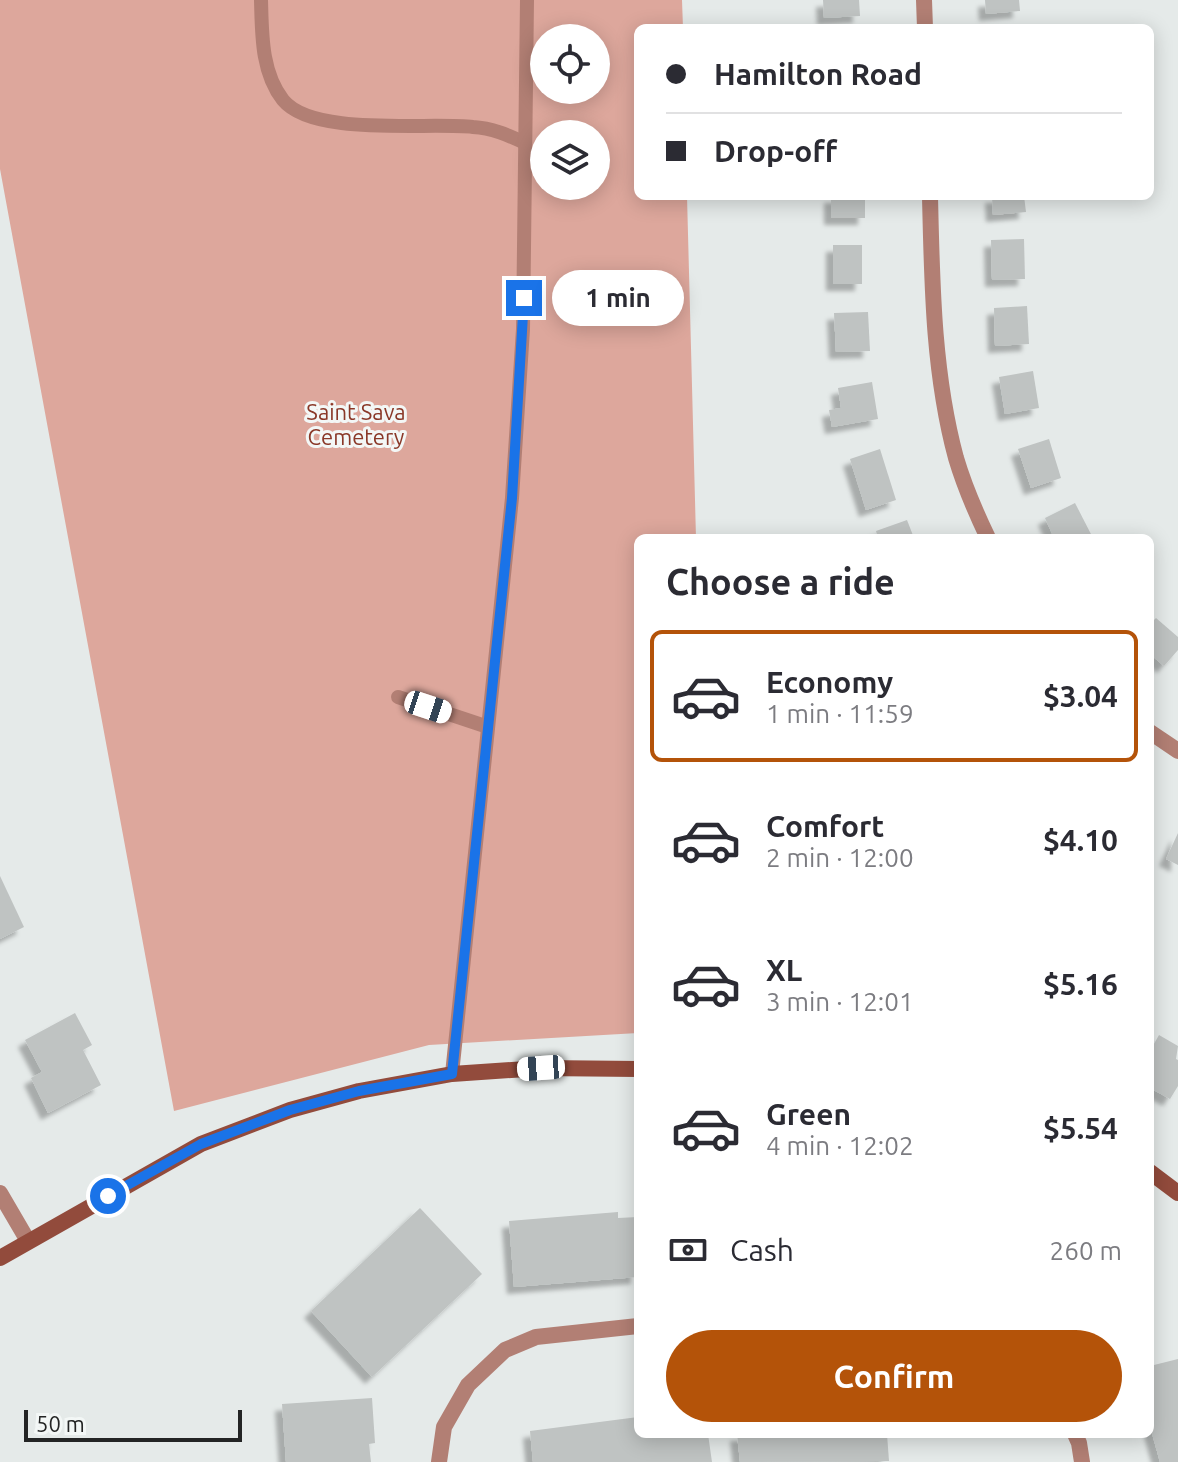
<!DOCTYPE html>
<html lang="en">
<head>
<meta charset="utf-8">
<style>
	:root { --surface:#fff; --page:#f7f7f7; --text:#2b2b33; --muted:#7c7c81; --line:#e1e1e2; --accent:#b45309 }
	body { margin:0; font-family:Ubuntu,sans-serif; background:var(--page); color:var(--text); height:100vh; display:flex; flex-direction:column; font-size:30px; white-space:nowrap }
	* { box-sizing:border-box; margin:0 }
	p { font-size:26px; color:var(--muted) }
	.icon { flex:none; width:44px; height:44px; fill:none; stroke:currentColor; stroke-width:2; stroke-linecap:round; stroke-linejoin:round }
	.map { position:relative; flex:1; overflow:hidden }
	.side { position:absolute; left:634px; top:534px; width:520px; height:904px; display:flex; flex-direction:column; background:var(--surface); border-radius:12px; box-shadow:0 4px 20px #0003 }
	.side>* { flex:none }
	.top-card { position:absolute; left:634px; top:24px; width:520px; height:176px; border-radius:12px; box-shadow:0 4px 20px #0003; display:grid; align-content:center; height:176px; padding:0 32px; background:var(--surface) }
	.controls { position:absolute; left:530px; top:24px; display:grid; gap:16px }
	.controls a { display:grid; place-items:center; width:80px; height:80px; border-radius:50%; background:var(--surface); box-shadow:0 4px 20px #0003; font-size:40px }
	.scale { position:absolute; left:24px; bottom:20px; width:218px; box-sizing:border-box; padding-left:8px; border:4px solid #232424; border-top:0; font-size:22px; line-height:28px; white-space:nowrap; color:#232424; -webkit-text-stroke:6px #f3f7f6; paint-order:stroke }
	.end { position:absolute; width:36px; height:36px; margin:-18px; border:10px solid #1a73e8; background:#fff; box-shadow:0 0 0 4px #fff }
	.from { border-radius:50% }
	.bubble { position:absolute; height:56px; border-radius:28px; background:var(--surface); box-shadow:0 4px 20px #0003; font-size:26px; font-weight:700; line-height:56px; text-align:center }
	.car { position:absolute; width:24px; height:48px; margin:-24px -12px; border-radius:10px; box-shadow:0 0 6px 2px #0007; background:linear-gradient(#fff 24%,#345 0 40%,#fff 0 76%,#345 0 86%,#fff 0) }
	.top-card b { display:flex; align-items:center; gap:28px; height:76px; font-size:30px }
	.top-card b+b { border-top:2px solid var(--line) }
	.top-card i { width:20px; height:20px; background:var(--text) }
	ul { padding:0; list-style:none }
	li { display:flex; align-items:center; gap:24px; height:132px; margin:0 16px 12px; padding:0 16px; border:4px solid transparent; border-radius:12px }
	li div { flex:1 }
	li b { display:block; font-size:30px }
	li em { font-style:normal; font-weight:700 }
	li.selected { border-color:var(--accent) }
	li>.icon { width:72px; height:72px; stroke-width:1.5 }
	h2 { padding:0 32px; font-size:36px; line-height:96px }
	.pay { display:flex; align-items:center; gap:20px; height:88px; padding:0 32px; font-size:30px }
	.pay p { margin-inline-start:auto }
	.action { display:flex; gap:16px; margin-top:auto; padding:16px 32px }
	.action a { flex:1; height:92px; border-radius:48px; background:var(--accent); color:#fff; font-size:32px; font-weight:700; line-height:92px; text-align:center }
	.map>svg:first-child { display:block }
	.green { fill:#dda79c; fill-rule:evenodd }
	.building { fill:#bfc3c2; filter:url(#shadow) }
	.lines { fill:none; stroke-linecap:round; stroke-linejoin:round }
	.lane { stroke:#b27f74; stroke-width:14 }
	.street { stroke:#b27f74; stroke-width:16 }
	.secondary { stroke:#924b3c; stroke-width:16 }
	.route { stroke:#1a73e8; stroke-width:10 }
	.labels { text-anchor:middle; stroke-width:6; stroke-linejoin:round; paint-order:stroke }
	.park-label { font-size:22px; fill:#8a3828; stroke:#f3f7f6 }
</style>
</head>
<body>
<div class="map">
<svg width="1178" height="1462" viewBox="0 0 1178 1462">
	<defs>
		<filter id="shadow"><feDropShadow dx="-7" dy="7" stdDeviation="2" flood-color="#0004"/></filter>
	</defs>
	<rect width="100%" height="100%" fill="#e5eae9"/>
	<!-- green -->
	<path class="green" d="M0 0H682L683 28H638V196H687L696 538H638V1033L429 1045 174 1111 0 169ZM544 38H596V90H544ZM544 134H596V186H544Z"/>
	<!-- building -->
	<g class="building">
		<path d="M823 0H859L860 16 824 18Z"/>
		<path d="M985 0H1019L1020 11 986 14Z"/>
		<rect x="831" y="196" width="34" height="22"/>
		<path d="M992 196H1024L1026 212 993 215Z"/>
		<path d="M1024 239 1025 279 992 280 991 240Z"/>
		<rect x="833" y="245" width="29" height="39"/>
		<path d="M1027 306 1029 344 995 346 994 308Z"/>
		<path d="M868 312 870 351 836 352 834 313Z"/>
		<path d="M1033 371 1039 408 1005 414 999 377Z"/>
		<path d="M872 382 878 419 832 427 829 410 841 408 838 388Z"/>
		<path d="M1049 439 1061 478 1031 488 1018 449Z"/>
		<path d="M880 449 896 500 866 510 850 459Z"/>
		<path d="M1075 503 1093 538H1054L1045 518Z"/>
		<path d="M907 520 914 538H878L876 531Z"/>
		<path d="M1156 618 1178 637V650L1164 666 1150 654V624Z"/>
		<path d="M1178 833V865L1166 859Z"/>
		<path d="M0 876 24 927 0 939Z"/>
		<path d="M75 1013 92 1045 83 1050 101 1085 48 1113 31 1078 42 1072 25 1040Z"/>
		<path d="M1159 1035 1178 1046 1176 1059 1178 1060V1086L1170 1099 1150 1088V1051Z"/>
		<path d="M420 1208 482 1274 372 1377 311 1311Z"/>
		<path d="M618 1212V1218L638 1217V1277L514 1287 509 1221Z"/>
		<path d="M1178 1359V1462H1160L1150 1426V1366Z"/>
		<path d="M372 1398 375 1443 369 1444 371 1462H286L282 1404Z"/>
		<path d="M638 1417V1434H708L712 1462H533L530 1431Z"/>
		<path d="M737 1434H887L889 1461 740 1462Z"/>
	</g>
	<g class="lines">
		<!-- lane -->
		<g class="lane">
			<path d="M261 0C262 33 261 72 283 100 313 137 428 122 473 127 492 128 508 135 525 143"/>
			<path d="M398 697 488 727"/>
			<path d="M452 1074 512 498 523 329 527 0"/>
		</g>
		<!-- street -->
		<g class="street">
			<path d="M924 0 925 28"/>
			<path d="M930 196C932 283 933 373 956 458 964 485 976 513 988 538"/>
			<path d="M1150 732 1178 751"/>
			<path d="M0 1193 28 1241"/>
			<path d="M1075 1434 1079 1443 1082 1462"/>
			<path d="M439 1462 444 1427 468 1385 505 1350 536 1337 638 1326"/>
		</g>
		<!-- secondary -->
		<g class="secondary">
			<path d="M1150 1172 1178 1193"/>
			<path d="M0 1258 201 1144 290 1110 359 1091 452 1074 541 1068 638 1069"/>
		</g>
	</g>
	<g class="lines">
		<!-- route -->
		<path class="route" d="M108 1196 201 1144 290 1110 359 1091 452 1074 512 498 524 298"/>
	</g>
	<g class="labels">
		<!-- park labels -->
		<g class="park-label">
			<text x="356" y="420">Saint Sava<tspan x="356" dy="25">Cemetery</tspan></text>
		</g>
	</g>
</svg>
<div class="controls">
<a><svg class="icon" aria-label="locate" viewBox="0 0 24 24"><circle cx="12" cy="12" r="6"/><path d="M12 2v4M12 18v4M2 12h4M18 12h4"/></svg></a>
<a><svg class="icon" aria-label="layers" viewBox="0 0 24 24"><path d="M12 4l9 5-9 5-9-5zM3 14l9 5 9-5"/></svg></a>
</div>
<div class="scale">50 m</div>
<i class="end from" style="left:108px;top:1196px"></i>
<i class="end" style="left:524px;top:298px"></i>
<div class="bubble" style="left:552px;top:270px;width:132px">1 min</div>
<i class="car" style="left:428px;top:707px;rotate:108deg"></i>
<i class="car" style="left:541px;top:1068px;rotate:266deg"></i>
<div class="top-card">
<b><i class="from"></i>Hamilton Road</b>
<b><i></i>Drop-off</b>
</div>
<section class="side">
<h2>Choose a ride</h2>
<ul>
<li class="selected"><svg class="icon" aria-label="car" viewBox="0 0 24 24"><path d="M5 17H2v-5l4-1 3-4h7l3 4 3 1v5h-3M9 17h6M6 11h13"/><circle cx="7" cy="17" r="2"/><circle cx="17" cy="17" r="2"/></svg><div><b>Economy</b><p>1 min · 11:59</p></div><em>$3.04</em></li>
<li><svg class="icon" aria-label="car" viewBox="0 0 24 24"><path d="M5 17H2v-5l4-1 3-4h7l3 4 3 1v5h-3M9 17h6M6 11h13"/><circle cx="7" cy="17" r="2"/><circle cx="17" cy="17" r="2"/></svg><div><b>Comfort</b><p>2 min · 12:00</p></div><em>$4.10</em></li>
<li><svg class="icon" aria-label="car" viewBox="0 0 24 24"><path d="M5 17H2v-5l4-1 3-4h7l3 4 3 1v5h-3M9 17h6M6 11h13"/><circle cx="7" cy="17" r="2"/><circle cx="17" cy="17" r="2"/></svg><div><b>XL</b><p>3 min · 12:01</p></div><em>$5.16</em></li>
<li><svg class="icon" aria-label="car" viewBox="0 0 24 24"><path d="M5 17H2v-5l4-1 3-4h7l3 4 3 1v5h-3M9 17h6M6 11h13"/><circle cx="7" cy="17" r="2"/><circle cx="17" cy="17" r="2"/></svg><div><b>Green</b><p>4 min · 12:02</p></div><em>$5.54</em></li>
</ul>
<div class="pay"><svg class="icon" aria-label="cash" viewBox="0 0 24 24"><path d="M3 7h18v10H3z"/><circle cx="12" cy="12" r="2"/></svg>Cash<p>260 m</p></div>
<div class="action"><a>Confirm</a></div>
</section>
</div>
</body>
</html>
